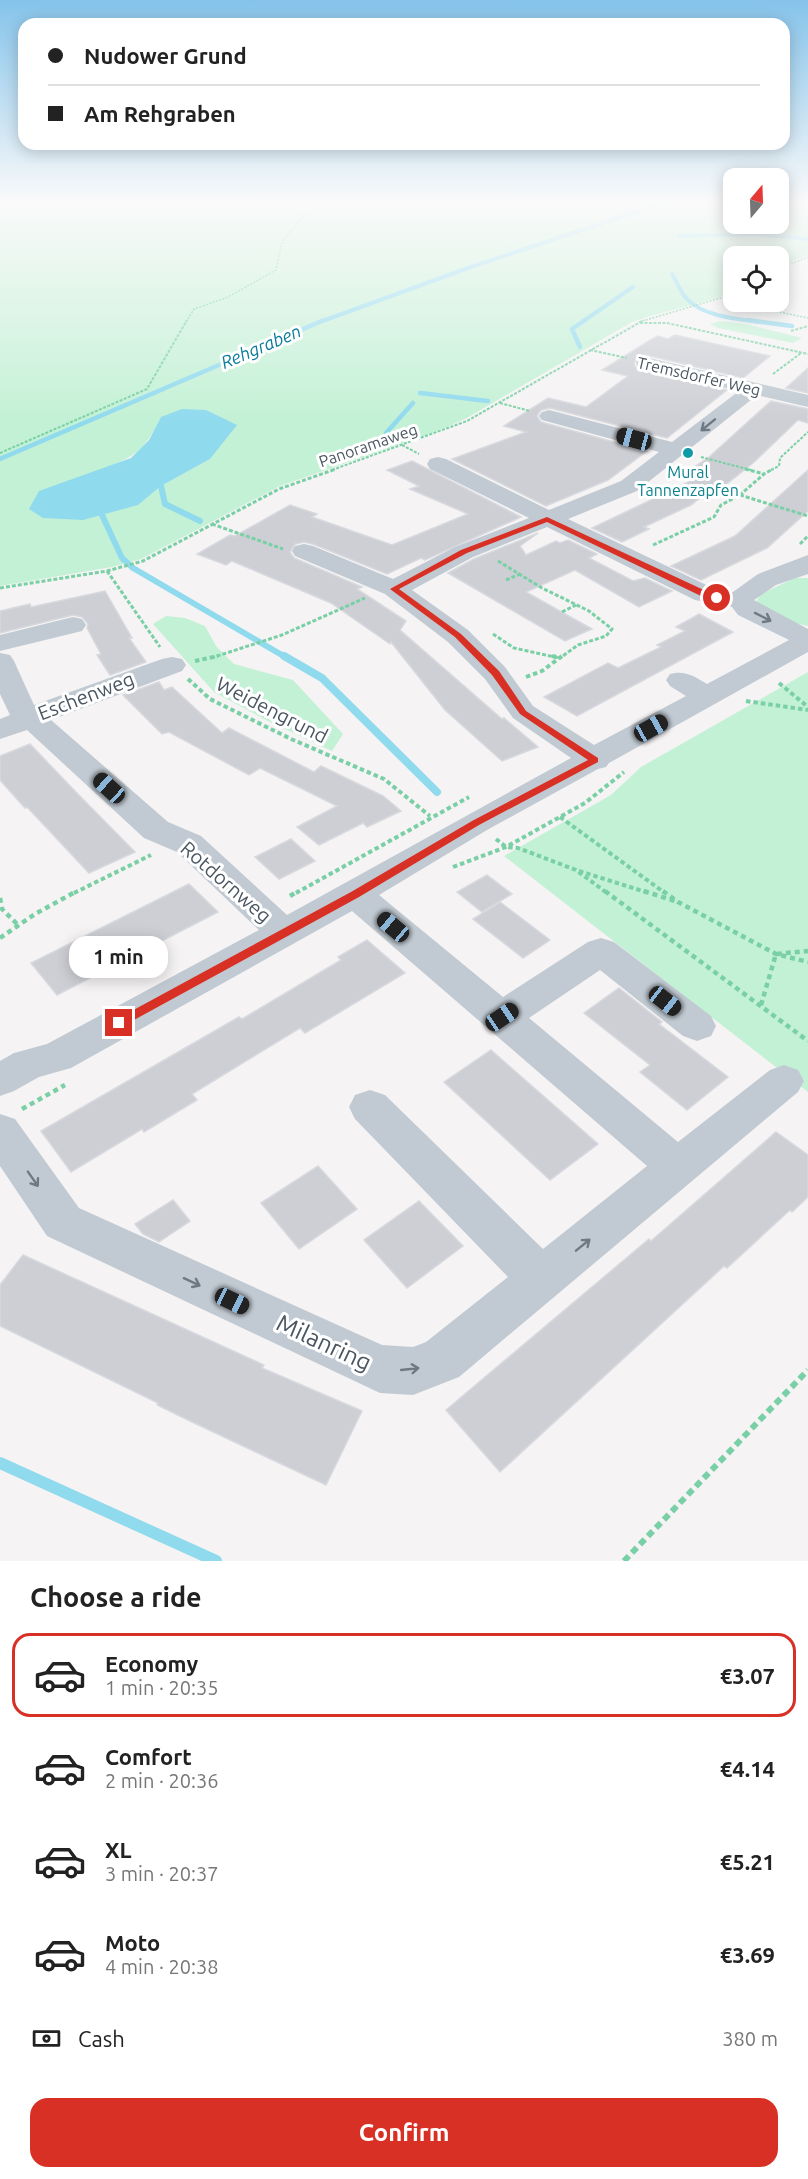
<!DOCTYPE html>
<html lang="en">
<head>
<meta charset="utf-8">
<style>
	:root { --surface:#fff; --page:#f6f6f6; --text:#222; --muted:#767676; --line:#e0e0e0; --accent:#d93025 }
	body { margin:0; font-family:Ubuntu,sans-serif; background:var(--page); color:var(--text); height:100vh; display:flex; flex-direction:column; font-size:22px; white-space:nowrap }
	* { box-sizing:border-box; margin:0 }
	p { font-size:20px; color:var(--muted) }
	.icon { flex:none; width:33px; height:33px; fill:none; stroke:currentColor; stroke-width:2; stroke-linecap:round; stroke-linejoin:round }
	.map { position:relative; height:1561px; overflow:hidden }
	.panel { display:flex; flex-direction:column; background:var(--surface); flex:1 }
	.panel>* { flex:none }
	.guide { position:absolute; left:18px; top:18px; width:772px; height:132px; border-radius:18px; box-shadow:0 3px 15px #0003; display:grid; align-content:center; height:132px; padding:0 30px; background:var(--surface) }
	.needle { width:39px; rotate:19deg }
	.buttons { position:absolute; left:723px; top:168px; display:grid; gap:12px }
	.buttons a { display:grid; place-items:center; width:66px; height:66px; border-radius:12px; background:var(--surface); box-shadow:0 3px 15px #0003; font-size:30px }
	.end { position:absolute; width:27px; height:27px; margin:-14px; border:8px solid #d93025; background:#fff; box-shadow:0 0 0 3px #fff }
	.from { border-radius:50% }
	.bubble { position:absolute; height:42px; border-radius:18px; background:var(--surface); box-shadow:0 3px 15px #0003; font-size:20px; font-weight:600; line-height:42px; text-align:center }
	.car { position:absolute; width:18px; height:36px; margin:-18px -9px; border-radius:8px; box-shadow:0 0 4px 2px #0007; background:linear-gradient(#222 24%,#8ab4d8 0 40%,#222 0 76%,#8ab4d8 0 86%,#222 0) }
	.guide b { display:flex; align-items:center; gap:21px; height:57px; font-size:22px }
	.guide b+b { border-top:2px solid var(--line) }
	.guide i { width:15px; height:15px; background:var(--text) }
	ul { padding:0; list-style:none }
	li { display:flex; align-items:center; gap:18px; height:84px; margin:0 12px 9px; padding:0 18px; border:3px solid transparent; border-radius:18px }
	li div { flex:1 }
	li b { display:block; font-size:22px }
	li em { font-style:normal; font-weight:600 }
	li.current { border-color:var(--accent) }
	li>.icon { width:54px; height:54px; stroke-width:1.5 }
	h2 { padding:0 30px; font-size:27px; line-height:72px }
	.pay { display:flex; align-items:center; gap:15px; height:66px; padding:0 30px; font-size:22px }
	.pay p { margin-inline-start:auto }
	.button { display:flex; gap:12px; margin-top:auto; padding:12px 30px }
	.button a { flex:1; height:69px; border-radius:18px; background:var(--accent); color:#fff; font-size:24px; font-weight:600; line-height:69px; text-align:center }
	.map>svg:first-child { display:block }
	.green { fill:#c3f1d5; fill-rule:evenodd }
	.water { fill:#90daee }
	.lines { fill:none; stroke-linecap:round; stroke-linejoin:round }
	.stream-far4 { stroke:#90daee; stroke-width:4 }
	.stream-far3 { stroke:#90daee; stroke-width:4.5 }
	.stream-far2 { stroke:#90daee; stroke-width:6 }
	.stream-far1 { stroke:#90daee; stroke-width:8 }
	.stream { stroke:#90daee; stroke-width:12 }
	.building { fill:#cdcfd5; stroke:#d7d9de; stroke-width:1.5 }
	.path-far5 { stroke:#7ad0a6; stroke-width:1.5; stroke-dasharray:2 1.5; stroke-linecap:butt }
	.path-far4 { stroke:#7ad0a6; stroke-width:2; stroke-dasharray:3 1.5; stroke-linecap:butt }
	.path-far3 { stroke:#7ad0a6; stroke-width:3; stroke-dasharray:4 2; stroke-linecap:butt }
	.path-far2 { stroke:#7ad0a6; stroke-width:4; stroke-dasharray:4.5 3; stroke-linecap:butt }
	.path-far1 { stroke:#7ad0a6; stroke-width:4.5; stroke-dasharray:5 4; stroke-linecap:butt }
	.path { stroke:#7ad0a6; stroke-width:6; stroke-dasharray:7 4.5; stroke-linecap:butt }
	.minor { fill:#c1cad2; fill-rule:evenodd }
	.oneway { stroke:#6e7983 }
	.route { fill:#d93025 }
	.culture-dot { fill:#0f9aa8; stroke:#fff; stroke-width:2 }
	.labels { text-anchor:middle; stroke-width:6; stroke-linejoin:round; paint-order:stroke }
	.far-street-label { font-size:16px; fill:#4a5661; stroke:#fff }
	.far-culture-label { font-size:16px; fill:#0d838f; stroke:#fff }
	.far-water-label { font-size:18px; font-style:italic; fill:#0c7c9b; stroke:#fff }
	.street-label { font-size:20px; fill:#4a5661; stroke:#fff }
	.near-street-label { font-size:24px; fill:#4a5661; stroke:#fff }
</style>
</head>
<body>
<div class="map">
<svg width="808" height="1561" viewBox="0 0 808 1561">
	<rect width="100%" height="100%" fill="#f5f3f3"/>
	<!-- green -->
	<g class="green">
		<path d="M0 203H733L734 224H778L779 203H808V255L779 266 778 256H734L733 292C700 305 665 310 632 322L465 419 435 432 280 486 141 559 112 567 0 586ZM161 417 221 419 236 425 210 459 161 486 138 505 101 470C136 456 144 451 161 417Z"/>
		<path d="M720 321 746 324 802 338 793 343 718 328 710 324Z"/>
		<path d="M795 578H808V626L794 623 758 603 757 600 761 594Z"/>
		<path d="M166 616 185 618 205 626 216 646 234 664 293 680 343 734 332 751 266 720 214 692 153 624Z"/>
		<path d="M808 672V1092L504 856 611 795 641 767Z"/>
	</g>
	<!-- water -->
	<path class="water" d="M182 409 206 410 237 425 210 459 161 486 138 505 83 520 43 518 29 509 39 491 131 458 149 440 161 417Z"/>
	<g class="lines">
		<!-- stream-far4 -->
		<g class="stream-far4">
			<path d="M679 236 756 234 808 239"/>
			<path d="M672 274C677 282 680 292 687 299 703 316 736 319 759 322"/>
			<path d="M320 322 468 268 663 203"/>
			<path d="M582 322 633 287"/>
		</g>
		<!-- stream-far3 -->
		<g class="stream-far3">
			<path d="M748 320 792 326"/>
			<path d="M580 347 572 329 585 320"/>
			<path d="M420 393 488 401"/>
			<path d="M393 443 386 433 413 403"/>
			<path d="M0 459 324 320"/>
		</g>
		<!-- stream-far2 -->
		<g class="stream-far2">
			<path d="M161 486 165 504 200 521"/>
			<path d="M102 515 122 558 133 568 287 658"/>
		</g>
		<!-- stream-far1 -->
		<path class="stream-far1" d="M284 656 322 678 437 792"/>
		<!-- stream -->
		<path class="stream" d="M0 1463 216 1561"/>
	</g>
	<!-- building -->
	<g class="building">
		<path d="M675 335 770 356 743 378 646 355 637 357 634 364 637 369 727 390 667 438 550 408 541 410 537 416 541 422 647 451 608 480 546 506 452 459 526 432 504 426 548 398 586 407 628 376 602 370 652 339 658 336 668 339Z"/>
		<path d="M808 368V393L786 388Z"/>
		<path d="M771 401 808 409V423L798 420 753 463 723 487 716 485 691 505 644 527 649 529 622 542 592 528 695 479 691 469 708 458Z"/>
		<path d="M412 461 521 517 425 560 421 558 387 574 313 544 304 542 295 544 290 552 294 558 362 587 357 589 406 621 400 630 502 719 504 718 538 747 502 761 445 710 391 642 390 644 331 603 232 561 226 565 197 554 230 535 235 536 290 505 317 514 312 517 392 545 468 514 410 489 419 486 387 470Z"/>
		<path d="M808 470V511L767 548 701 580 671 566 735 536Z"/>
		<path d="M538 533 520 546 526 555 556 541 560 543 568 540 597 554 589 558 633 581 645 578 672 591 639 607 575 570 526 592 592 629 565 641 448 573 474 559Z"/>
		<path d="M105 591 132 638H129L146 662 110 675 97 655 101 654 87 628 88 624 82 617 73 615 0 633V611L30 604 31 607Z"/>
		<path d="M699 614 733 632 577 716 544 697 608 663 618 668 661 647 657 645 685 631 676 627Z"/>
		<path d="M159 682 164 690 172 687 222 733 229 728 314 772 321 766 383 796 401 811 367 827 363 823 319 845 297 827 337 806 260 768 249 775 169 732 162 734 123 695Z"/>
		<path d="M30 744 72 788 135 852 89 873 27 807 25 808 0 780V756Z"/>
		<path d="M291 839 315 861 279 879 255 857Z"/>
		<path d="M487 875 512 894 482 912 457 892Z"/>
		<path d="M189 884 218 912 57 995 31 963Z"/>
		<path d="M500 902 550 940 523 958 473 919Z"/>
		<path d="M367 940 405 973 305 1033 300 1028 192 1094 197 1100 144 1132 142 1129 71 1172 41 1131 239 1017 242 1019 341 960 338 957Z"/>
		<path d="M619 988 662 1022 659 1024 728 1077 687 1110 640 1072 650 1065 584 1013Z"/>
		<path d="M491 1050 598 1144 550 1180 444 1082Z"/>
		<path d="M776 1132 808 1155V1197L792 1212 790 1210 727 1268 724 1266 500 1472 446 1410 649 1239 651 1241Z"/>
		<path d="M318 1166 357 1209 299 1249 261 1203Z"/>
		<path d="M173 1200 190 1221 159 1242 143 1234 135 1224Z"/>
		<path d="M419 1201 463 1246 407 1288 364 1240Z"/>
		<path d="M23 1255 264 1365 262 1368 362 1411 326 1485 190 1421 157 1405 158 1403 0 1326V1285Z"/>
	</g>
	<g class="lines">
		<!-- path-far5 -->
		<g class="path-far5">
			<path d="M778 269 808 257"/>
			<path d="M723 300H734"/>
			<path d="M750 302 765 309 808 318"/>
			<path d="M186 322 194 309 228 297 276 270 282 242 306 213 334 203"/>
			<path d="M639 322 734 294"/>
		</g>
		<!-- path-far4 -->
		<g class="path-far4">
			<path d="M640 323H667L808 354"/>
			<path d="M791 331 808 326"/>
			<path d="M590 350 627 358"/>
			<path d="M773 374 801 353"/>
			<path d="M500 403 530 411"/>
			<path d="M402 445 419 454"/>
			<path d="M0 453 147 389 187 320"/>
			<path d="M701 457 751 470"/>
			<path d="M332 470 467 421 644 320"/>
			<path d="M771 470 779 466 780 458 808 432"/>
		</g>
		<!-- path-far3 -->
		<g class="path-far3">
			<path d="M745 469 764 474"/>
			<path d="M740 495 808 516"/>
			<path d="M212 524 283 549"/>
			<path d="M800 544 808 536"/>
			<path d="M653 545 714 517 721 505 740 495 764 474 773 469"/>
			<path d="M498 561 542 588 589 611 612 629 606 636 578 645 560 658"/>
			<path d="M107 571 160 647"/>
			<path d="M506 580 520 574"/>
			<path d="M0 588 107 571 143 561 279 489 336 469"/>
			<path d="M562 612 576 605"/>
			<path d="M493 634 514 648 559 658"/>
			<path d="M211 658 282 635 365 598"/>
		</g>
		<!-- path-far2 -->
		<g class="path-far2">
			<path d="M552 656 561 658"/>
			<path d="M195 661 218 656"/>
			<path d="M526 677 542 671 562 656"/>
			<path d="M188 679 210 699 291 739 384 779 430 816"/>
			<path d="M779 683 808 707"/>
			<path d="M746 701 808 710"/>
			<path d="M560 817 665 893"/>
			<path d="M496 839 506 847 518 848 576 870 607 893"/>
			<path d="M453 867 506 847 585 803 624 772"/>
			<path d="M579 871 649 893"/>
			<path d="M74 893 151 855"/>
			<path d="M296 893 469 797"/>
		</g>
		<!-- path-far1 -->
		<g class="path-far1">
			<path d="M605 891 808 1041"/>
			<path d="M644 891 675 901"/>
			<path d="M663 891 678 902 776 954 808 962"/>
			<path d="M290 896 298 891"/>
			<path d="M0 898 2 909 17 924"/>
			<path d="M0 938 35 914 77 891"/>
			<path d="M761 1005 776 954 808 951"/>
			<path d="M22 1109 65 1085"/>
		</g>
		<!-- path -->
		<path class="path" d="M624 1561 808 1370"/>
		<!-- minor -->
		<g class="minor">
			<path d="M645 357 808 395V407L757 395 637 491 568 519 717 590 733 592 758 574 808 555V574L776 585 754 600 808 629V652L609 763 606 767 598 769 487 830 379 895 503 997 588 942 601 938 614 942 711 1016 716 1026 711 1036 697 1041 683 1036 600 970 529 1018 678 1142 770 1070 784 1065 798 1070 804 1081 798 1092 459 1377 413 1395 380 1393 47 1236 0 1166V1114L15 1119 79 1208 382 1345 413 1347 426 1342 508 1277 355 1119 349 1107 355 1095 370 1090 385 1095 543 1249 647 1166 352 911 71 1068 39 1077 14 1091 0 1096V1061L14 1053 47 1044 259 930 177 852 144 838 27 730 0 739V719L10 715 0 694V653L10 655 14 661 34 705 162 659 172 657 182 659 186 665 182 671 51 720 168 822 201 836 287 915 571 758 513 718 485 679 448 642 385 594 295 556 292 551 295 546 304 544 313 546 393 579 455 547 529 518 430 469 427 464 430 459 438 457 446 459 549 510 621 481 659 452 542 420 539 416 542 412 549 410 672 442 739 391 638 367 636 363 638 359ZM547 527 695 600 732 607 738 615 789 640 707 684C694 676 685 670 670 674L666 680 670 686 686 696 594 745 533 706 505 667 468 630 412 590 473 557Z"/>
			<path d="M73 617 82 619 86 625 82 631 0 651V635Z"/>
		</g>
	</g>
	<!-- one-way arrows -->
	<defs><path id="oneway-shaft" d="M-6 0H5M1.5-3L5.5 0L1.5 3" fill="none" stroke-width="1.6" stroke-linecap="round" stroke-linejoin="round" transform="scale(1.5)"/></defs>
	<g class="oneway">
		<use href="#oneway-shaft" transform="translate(708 425) rotate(141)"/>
		<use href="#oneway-shaft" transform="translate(763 617) rotate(27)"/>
		<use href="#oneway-shaft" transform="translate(33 1179) rotate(55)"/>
		<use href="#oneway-shaft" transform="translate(583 1245) rotate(-39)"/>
		<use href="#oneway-shaft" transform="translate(192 1282) rotate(25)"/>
		<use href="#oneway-shaft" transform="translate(410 1369) rotate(-6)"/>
	</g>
	<!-- sky -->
	<linearGradient id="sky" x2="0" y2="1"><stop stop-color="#85c3ea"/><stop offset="0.48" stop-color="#fafafa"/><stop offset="1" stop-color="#fafafa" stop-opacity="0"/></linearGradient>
	<rect width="808" height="421" fill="url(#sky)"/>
	<!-- route -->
	<path class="route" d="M547 517 721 598 717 601 701 596 547 522 467 553 399 589 461 634 499 671 526 711 598 758V762L479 825 359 897 123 1026H115V1020L351 892 472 821 588 760 520 714 492 675 455 637 390 589 461 550Z"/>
	<!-- markers -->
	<circle class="culture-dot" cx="688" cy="453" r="6"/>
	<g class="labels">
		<!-- far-street labels -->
		<g class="far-street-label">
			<text transform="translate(699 376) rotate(13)" y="6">Tremsdorfer Weg</text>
			<text transform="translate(368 445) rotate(-19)" y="6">Panoramaweg</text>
		</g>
		<!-- far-culture labels -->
		<g class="far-culture-label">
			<text x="688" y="478">Mural<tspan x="688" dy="18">Tannenzapfen</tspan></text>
		</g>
		<!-- far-water labels -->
		<g class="far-water-label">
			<text transform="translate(261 347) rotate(-23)" y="6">Rehgraben</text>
		</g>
		<!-- street labels -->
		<g class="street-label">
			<text transform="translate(86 696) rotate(-21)" y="7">Eschenweg</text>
			<text transform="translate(272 710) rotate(27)" y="7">Weidengrund</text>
			<text transform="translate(226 882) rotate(41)" y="7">Rotdornweg</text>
		</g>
		<!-- near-street labels -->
		<g class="near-street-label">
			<text transform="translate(324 1343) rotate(25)" y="8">Milanring</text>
		</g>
	</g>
</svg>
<div class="buttons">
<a><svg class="needle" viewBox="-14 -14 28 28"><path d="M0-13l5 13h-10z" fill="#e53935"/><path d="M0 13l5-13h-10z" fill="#767676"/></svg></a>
<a><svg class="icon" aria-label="locate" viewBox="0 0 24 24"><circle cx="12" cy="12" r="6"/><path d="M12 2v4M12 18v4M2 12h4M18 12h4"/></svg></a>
</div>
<i class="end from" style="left:717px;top:598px"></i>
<i class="end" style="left:119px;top:1023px"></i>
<div class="bubble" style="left:69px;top:936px;width:99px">1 min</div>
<i class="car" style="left:634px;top:439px;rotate:285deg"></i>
<i class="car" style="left:651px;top:728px;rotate:61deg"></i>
<i class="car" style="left:109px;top:788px;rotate:312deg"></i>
<i class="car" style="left:393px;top:927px;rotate:310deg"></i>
<i class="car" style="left:665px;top:1001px;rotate:128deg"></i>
<i class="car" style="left:502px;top:1017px;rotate:56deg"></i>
<i class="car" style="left:232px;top:1301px;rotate:115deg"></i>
<div class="guide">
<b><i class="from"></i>Nudower Grund</b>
<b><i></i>Am Rehgraben</b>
</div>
</div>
<section class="panel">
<h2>Choose a ride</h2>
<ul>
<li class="current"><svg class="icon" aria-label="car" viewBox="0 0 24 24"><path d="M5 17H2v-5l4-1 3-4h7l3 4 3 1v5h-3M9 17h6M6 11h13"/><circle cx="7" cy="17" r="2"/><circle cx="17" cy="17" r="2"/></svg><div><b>Economy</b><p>1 min · 20:35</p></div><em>€3.07</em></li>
<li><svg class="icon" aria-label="car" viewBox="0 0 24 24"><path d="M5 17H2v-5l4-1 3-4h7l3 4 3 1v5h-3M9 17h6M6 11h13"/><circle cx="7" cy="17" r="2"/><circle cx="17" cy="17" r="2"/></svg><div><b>Comfort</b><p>2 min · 20:36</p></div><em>€4.14</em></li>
<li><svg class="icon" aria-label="car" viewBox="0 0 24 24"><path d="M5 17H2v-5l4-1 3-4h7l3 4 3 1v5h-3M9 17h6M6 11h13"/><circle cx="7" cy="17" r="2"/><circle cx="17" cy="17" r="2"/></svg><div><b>XL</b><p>3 min · 20:37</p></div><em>€5.21</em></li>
<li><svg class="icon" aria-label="car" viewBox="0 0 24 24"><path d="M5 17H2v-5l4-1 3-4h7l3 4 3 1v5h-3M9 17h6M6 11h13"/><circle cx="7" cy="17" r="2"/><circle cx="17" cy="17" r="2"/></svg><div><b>Moto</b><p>4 min · 20:38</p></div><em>€3.69</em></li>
</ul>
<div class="pay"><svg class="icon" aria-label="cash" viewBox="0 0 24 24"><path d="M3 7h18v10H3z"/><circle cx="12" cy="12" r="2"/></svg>Cash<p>380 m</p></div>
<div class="button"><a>Confirm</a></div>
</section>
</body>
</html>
